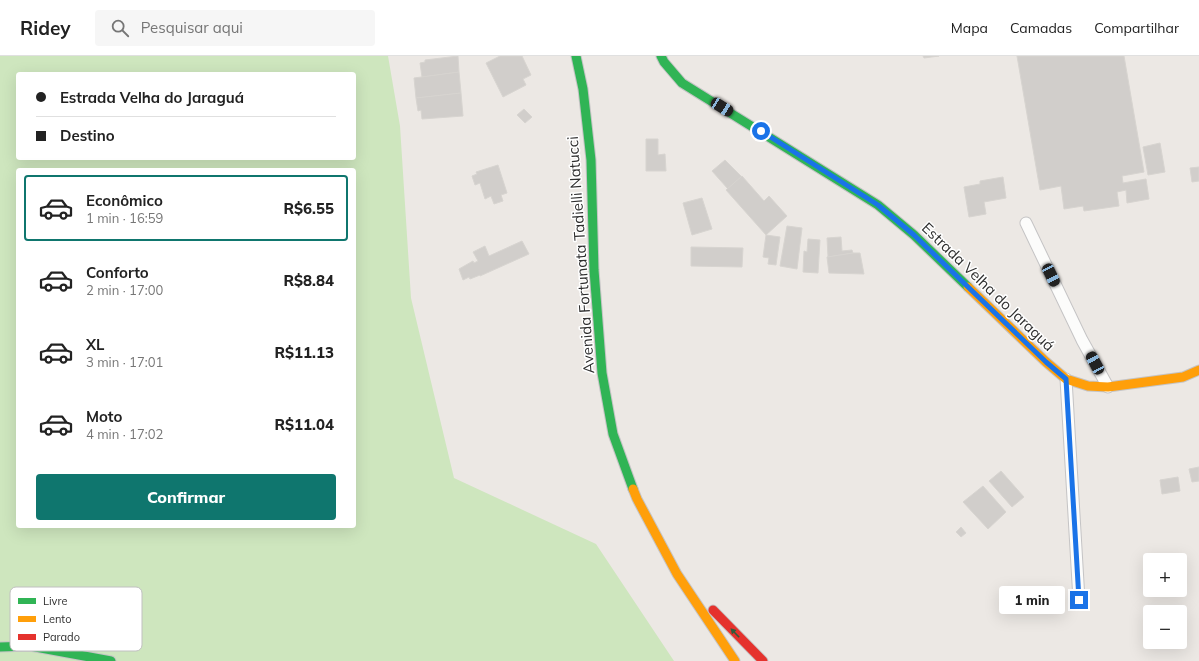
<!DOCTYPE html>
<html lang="pt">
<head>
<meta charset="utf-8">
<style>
	:root { --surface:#fff; --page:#f6f6f6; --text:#222; --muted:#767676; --line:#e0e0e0; --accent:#0f766e }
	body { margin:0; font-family:Mulish,sans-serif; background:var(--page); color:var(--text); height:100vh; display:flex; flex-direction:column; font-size:15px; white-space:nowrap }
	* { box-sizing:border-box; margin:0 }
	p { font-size:13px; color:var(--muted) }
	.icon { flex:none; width:22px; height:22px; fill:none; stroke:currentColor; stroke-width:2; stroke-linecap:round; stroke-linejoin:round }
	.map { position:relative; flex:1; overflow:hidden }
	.panel { position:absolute; left:16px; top:112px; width:340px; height:360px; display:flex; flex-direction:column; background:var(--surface); border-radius:4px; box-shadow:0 4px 16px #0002 }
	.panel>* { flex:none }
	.banner { position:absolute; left:16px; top:16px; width:340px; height:88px; border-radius:4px; box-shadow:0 4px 16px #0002; display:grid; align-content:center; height:88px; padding:0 20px; background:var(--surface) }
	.controls { position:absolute; left:1143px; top:497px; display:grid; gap:8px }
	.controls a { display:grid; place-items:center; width:44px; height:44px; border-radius:4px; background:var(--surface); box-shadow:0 4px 16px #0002; font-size:20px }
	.end { position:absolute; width:18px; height:18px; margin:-9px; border:5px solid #1a73e8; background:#fff; box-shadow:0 0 0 2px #fff }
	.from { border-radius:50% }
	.bubble { position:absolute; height:28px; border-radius:4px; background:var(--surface); box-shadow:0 4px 16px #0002; font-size:13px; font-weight:800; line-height:28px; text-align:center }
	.car { position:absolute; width:12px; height:24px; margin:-12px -6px; border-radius:5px; box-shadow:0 0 3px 1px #0007; background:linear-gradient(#222 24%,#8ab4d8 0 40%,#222 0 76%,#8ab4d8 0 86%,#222 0) }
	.banner b { display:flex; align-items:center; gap:14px; height:38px; font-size:15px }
	.banner b+b { border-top:1px solid var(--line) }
	.banner i { width:10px; height:10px; background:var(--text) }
	ul { padding:7px 0 0; list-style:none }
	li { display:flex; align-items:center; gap:12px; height:66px; margin:0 8px 6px; padding:0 12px; border:2px solid transparent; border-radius:4px }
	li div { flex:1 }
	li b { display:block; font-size:15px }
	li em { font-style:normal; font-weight:800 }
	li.on { border-color:var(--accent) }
	li>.icon { width:36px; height:36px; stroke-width:1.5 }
	.button { display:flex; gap:8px; margin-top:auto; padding:8px 20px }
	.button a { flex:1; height:46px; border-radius:4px; background:var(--accent); color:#fff; font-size:16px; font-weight:800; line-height:46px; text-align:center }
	header { display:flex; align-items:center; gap:24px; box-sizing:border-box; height:56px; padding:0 20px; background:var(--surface); border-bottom:1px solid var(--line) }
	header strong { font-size:19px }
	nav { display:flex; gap:22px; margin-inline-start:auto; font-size:14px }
	.search { width:280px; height:36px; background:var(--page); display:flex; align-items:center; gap:10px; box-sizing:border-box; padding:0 14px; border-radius:4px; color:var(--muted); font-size:15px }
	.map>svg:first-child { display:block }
	.green { fill:#cee6be; fill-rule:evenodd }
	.building { fill:#d1cecb; stroke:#d7d4d0 }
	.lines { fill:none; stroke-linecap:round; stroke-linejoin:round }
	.lane-casing { stroke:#c5c4c5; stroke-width:13 }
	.fast-casing { stroke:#c5c4c5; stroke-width:11 }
	.slow-casing { stroke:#c5c4c5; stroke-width:11 }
	.jam-casing { stroke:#c5c4c5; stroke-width:11 }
	.lane { stroke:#fcfcfb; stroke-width:11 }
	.fast { stroke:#30b455; stroke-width:9 }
	.slow { stroke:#ff9f0a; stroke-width:9 }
	.jam { stroke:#e5322d; stroke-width:9 }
	.oneway { fill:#2f5d3c }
	.route { stroke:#1a73e8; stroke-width:5 }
	.labels { text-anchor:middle; stroke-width:3; stroke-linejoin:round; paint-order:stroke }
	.street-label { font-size:15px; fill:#2e2e2e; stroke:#fff }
	.key { fill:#fff; stroke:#c0c0c0; stroke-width:1 }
	.key-label { font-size:11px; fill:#2e2e2e }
</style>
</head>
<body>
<header>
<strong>Ridey</strong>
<div class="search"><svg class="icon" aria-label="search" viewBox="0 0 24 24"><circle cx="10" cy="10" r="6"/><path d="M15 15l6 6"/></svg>Pesquisar aqui</div>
<nav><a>Mapa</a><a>Camadas</a><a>Compartilhar</a></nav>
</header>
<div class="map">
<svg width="1199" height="605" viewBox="0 0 1199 605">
	<rect width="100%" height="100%" fill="#ece8e4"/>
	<!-- green -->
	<path class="green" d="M0 0H388L400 70 411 242 454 422 596 488 674 605H0ZM18 18H354V102H18ZM18 114H354V470H18Z"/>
	<!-- building -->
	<g class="building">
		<path d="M458 0 459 16 422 21 420 7 425 6V4Z"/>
		<path d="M500 0H522L531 19 523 23 526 29 503 41 486 7Z"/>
		<path d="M923 0H939L924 2Z"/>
		<path d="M1017 0H1124L1144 116 1122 120 1123 127 1146 123 1149 143 1127 147 1126 134 1117 136 1119 150 1084 155 1083 150 1064 153 1061 130 1040 134Z"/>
		<path d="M459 16 461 37 416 42 414 22Z"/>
		<path d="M461 37 463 60 422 63 421 54 418 55 416 42Z"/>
		<path d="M524 53 532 61 525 67 517 59Z"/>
		<path d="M646 83H658V99L665 98 666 115H646Z"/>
		<path d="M1160 87 1165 116 1148 119 1143 91Z"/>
		<path d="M725 104 742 121 728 133 712 115Z"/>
		<path d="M498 109 507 137 501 139 503 145 494 148 491 140 485 143 480 127 475 129 472 120 477 118 476 116Z"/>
		<path d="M1199 111V125L1192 126 1190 112Z"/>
		<path d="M742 120 764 145 769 140 787 160 766 179 726 134Z"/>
		<path d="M1003 121 1006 142 984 146 986 158 969 161 964 131 980 128V125Z"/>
		<path d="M702 142 712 173 692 179 683 147Z"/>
		<path d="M787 170 802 172 797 213 780 210Z"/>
		<path d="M766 179 780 181 776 209 768 208 769 202 763 201Z"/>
		<path d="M841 181 842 195 852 194 853 197 828 201 827 182Z"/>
		<path d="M808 183 820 184 818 217 803 216 804 195 807 196Z"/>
		<path d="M522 185 529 198 480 220V219L470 223 469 221 463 224 459 213 473 205 474 207 478 205 473 196 485 190 489 200Z"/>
		<path d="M691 191 743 192 742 211 691 210Z"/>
		<path d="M853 197H860L864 218 829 217 827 201Z"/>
		<path d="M1199 411V425L1192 426 1189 413Z"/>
		<path d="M1001 415 1024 441 1012 451 989 425Z"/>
		<path d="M1178 421 1180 435 1162 438 1160 424Z"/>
		<path d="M983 430 1006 456 988 473 963 446Z"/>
		<path d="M961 471 966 477 961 481 956 476Z"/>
	</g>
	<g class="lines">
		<!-- lane casing -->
		<g class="lane-casing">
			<g id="lane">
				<path d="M1026 167 1082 284 1108 331"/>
				<path d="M1066 323 1079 544"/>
			</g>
		</g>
		<!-- fast casing -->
		<g class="fast-casing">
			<g id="fast">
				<path d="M576 0 583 33 591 104 594 214 602 317 613 378 633 433"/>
				<path d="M661 0 664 6 682 27 878 149 914 179 968 231"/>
				<path d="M0 591 30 590 111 605"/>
			</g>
		</g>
		<!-- slow casing -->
		<g class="slow-casing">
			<g id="slow">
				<path d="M968 231 1046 306 1066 323 1088 330 1108 331 1183 321 1199 314"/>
				<path d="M633 433 637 443 677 518 735 605"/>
			</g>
		</g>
		<!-- jam casing -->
		<g class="jam-casing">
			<path id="jam" d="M713 554 763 605"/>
		</g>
		<!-- lane -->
		<use href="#lane" class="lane"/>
		<!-- fast -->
		<use href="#fast" class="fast"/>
		<!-- slow -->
		<use href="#slow" class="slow"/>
		<!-- jam -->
		<use href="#jam" class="jam"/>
	</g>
	<!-- one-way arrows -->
	<defs><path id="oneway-solid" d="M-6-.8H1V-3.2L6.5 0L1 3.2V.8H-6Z"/></defs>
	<use class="oneway" href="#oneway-solid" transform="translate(735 577) rotate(-134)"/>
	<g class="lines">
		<!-- route -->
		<path class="route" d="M761 75 878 149 914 179 1046 306 1066 323 1079 544"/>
	</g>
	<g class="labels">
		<!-- street labels -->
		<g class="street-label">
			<text transform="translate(581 199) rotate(-94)" y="5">Avenida Fortunata Tadielli Natucci</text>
			<text transform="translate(988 231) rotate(44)" y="5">Estrada Velha do Jaraguá</text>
		</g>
	</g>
	<!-- legend -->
	<rect x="10" y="531" width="132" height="64" rx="6" class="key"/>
	<rect x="18" y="542" width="18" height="6" fill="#30b455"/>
	<rect x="18" y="560" width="18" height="6" fill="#ff9f0a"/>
	<rect x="18" y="578" width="18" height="6" fill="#e5322d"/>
	<g class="key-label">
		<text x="43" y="549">Livre</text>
		<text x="43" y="567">Lento</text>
		<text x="43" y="585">Parado</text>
	</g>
</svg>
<div class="controls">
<a>+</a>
<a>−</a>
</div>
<i class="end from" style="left:761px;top:75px"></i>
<i class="end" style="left:1079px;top:544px"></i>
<div class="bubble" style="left:999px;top:530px;width:66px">1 min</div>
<i class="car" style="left:722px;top:51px;rotate:122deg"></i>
<i class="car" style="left:1051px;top:219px;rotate:154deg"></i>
<i class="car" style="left:1095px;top:307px;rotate:332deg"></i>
<div class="banner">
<b><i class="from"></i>Estrada Velha do Jaraguá</b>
<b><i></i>Destino</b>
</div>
<section class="panel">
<ul>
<li class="on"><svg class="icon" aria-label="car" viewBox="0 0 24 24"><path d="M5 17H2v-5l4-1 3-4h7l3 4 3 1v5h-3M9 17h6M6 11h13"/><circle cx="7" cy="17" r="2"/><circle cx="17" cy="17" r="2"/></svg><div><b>Econômico</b><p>1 min · 16:59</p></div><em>R$6.55</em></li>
<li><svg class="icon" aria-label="car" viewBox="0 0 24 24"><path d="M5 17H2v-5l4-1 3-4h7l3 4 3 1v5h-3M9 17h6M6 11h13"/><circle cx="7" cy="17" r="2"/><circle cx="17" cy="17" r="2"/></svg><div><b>Conforto</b><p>2 min · 17:00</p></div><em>R$8.84</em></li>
<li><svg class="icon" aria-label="car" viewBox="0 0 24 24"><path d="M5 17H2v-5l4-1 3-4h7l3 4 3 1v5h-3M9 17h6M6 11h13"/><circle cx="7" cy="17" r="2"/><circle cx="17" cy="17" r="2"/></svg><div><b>XL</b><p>3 min · 17:01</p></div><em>R$11.13</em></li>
<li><svg class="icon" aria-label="car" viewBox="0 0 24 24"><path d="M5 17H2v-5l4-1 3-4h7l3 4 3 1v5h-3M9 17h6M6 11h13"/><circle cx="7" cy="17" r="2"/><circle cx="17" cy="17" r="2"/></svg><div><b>Moto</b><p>4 min · 17:02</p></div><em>R$11.04</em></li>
</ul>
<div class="button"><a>Confirmar</a></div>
</section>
</div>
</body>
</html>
